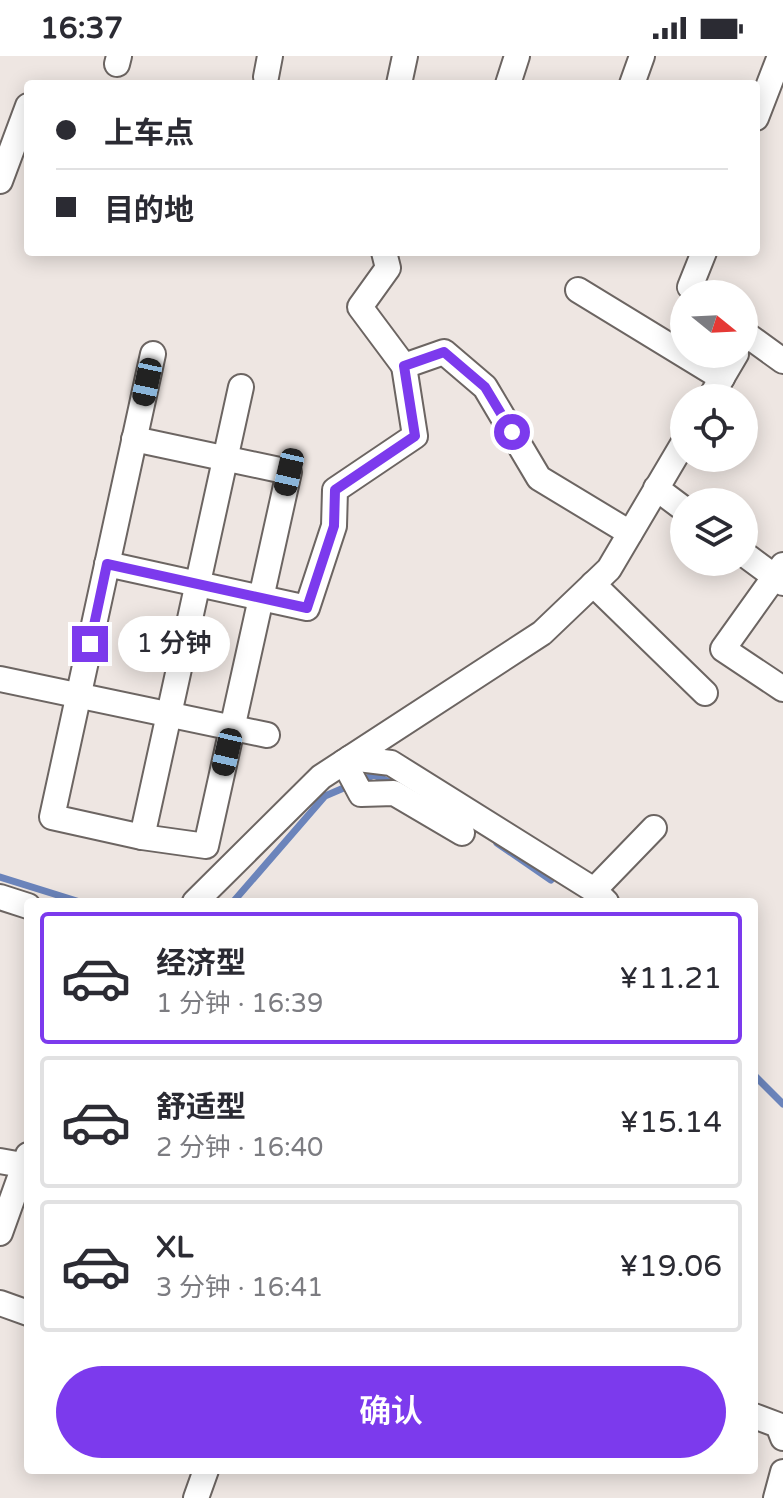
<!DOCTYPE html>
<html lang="zh">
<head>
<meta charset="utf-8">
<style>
	:root { --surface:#fff; --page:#f2f2f3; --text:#2b2b33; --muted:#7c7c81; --line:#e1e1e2; --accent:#7c3aed }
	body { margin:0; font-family:"Varela Round","Noto Sans SC",sans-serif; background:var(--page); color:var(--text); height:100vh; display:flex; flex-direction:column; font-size:30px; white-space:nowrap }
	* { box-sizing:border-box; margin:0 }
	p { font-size:26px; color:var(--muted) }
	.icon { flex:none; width:44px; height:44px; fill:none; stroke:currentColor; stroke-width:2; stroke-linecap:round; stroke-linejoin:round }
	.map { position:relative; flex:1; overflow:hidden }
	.sheet { position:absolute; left:24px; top:842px; width:734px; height:576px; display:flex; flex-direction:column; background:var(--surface); border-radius:8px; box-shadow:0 4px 20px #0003 }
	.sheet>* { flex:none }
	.guide { position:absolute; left:24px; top:24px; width:736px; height:176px; border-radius:8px; box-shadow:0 4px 20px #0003; display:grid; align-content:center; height:176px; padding:0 32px; background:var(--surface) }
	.needle { width:52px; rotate:108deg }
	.tools { position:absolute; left:670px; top:224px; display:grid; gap:16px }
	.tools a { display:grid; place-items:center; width:88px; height:88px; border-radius:50%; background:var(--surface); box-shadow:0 4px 20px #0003; font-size:40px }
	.end { position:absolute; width:36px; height:36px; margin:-18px; border:10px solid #7c3aed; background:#fff; box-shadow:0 0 0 4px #fff }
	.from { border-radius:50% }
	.bubble { position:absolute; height:56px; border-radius:28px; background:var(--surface); box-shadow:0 4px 20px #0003; font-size:26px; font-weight:600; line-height:56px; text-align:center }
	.car { position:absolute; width:24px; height:48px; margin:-24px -12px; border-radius:10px; box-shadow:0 0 6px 2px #0007; background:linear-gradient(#222 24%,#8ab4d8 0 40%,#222 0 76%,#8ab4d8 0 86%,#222 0) }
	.guide b { display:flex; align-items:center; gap:28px; height:76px; font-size:30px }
	.guide b+b { border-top:2px solid var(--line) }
	.guide i { width:20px; height:20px; background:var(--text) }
	ul { padding:14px 0 0; list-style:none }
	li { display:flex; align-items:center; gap:24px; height:132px; margin:0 16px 12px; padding:0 16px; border:4px solid var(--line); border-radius:8px }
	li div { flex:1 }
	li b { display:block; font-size:30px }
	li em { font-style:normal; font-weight:600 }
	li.on { border-color:var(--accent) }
	li>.icon { width:72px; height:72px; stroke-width:1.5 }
	.action { display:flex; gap:16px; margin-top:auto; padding:16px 32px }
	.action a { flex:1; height:92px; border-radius:48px; background:var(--accent); color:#fff; font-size:32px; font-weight:600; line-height:92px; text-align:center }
	.status { display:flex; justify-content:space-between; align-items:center; height:56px; padding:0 40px; background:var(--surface); direction:ltr }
	.status svg { height:22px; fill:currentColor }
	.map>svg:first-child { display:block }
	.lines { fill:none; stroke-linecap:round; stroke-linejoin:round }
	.stream { stroke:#6b84bb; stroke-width:7 }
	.minor-casing { stroke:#6c6562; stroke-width:28 }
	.minor { stroke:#fff; stroke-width:24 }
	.route { stroke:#7c3aed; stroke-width:10 }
</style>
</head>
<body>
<div class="status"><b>16:37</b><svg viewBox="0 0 49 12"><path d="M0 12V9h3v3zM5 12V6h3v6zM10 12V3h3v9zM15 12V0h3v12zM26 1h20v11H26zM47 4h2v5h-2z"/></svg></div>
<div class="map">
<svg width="783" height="1442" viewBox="0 0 783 1442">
	<rect width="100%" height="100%" fill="#eee6e2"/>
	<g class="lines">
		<!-- stream -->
		<g class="stream">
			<path d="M497 787 551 824"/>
			<path d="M0 821 80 846"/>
			<path d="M233 846 325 740 374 719 396 729"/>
			<path d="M754 1019 783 1048"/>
		</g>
		<!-- minor casing -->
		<g class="minor-casing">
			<g id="minor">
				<path d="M117 8 119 0"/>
				<path d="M266 21 270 0"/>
				<path d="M399 28 405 0"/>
				<path d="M508 28 517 0"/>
				<path d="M632 28 642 0"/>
				<path d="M756 62 780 0"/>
				<path d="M0 125 28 50"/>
				<path d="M384 196 388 212 360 251 404 310"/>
				<path d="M578 234 722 322"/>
				<path d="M698 238 690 231 704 196"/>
				<path d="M747 279 783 305"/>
				<path d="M153 298 52 761 142 781 241 331"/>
				<path d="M710 342 736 298"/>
				<path d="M134 383 289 416 206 790 142 781"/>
				<path d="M656 432 684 453"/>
				<path d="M744 498 783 527"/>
				<path d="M107 508 307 552 334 470 335 434 415 380 404 310 444 296 485 331 539 422 630 477"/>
				<path d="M783 509 723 593 783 633"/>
				<path d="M593 528 705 637"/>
				<path d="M0 623 267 679"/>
				<path d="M350 702 391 707 594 834 606 846"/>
				<path d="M344 706 361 738 394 737 462 777"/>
				<path d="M594 834 654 772"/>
				<path d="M0 841 28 850"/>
				<path d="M195 846 321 721 542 577 609 513 684 386"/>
				<path d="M0 1105 28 1110"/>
				<path d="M0 1177 28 1099"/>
				<path d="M0 1247 28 1257"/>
				<path d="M754 1360 778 1369 783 1382"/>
				<path d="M196 1442 206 1414"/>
				<path d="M776 1442 783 1416"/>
			</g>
		</g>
		<!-- minor -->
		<use href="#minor" class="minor"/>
	</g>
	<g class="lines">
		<!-- route -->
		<path class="route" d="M90 588 107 508 307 552 334 470 335 434 415 380 404 310 444 296 485 331 512 376"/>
	</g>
</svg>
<div class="tools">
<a><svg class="needle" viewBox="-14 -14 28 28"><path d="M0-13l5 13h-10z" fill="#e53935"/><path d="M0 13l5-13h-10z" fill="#7c7c81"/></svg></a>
<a><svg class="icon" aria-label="locate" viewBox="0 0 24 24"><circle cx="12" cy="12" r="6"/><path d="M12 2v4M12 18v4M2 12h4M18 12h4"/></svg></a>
<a><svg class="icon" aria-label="layers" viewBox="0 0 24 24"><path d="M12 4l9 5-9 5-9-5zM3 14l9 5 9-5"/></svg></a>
</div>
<i class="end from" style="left:512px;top:376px"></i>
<i class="end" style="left:90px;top:588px"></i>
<div class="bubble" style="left:118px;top:560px;width:112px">1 分钟</div>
<i class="car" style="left:147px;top:326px;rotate:192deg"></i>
<i class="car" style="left:289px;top:416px;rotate:193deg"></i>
<i class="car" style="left:227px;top:696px;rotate:193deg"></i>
<div class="guide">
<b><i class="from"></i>上车点</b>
<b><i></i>目的地</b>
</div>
<section class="sheet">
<ul>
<li class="on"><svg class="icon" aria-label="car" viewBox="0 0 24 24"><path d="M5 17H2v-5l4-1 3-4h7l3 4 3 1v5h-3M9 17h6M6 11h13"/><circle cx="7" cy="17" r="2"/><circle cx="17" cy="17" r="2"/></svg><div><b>经济型</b><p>1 分钟 · 16:39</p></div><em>¥11.21</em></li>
<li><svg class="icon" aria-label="car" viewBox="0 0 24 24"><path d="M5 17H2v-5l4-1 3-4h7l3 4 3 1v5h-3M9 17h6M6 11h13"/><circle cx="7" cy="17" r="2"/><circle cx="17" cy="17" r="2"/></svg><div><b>舒适型</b><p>2 分钟 · 16:40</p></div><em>¥15.14</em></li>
<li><svg class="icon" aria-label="car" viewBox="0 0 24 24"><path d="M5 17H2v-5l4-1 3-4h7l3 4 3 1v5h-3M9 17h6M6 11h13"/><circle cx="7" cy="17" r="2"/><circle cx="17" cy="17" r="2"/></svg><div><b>XL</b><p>3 分钟 · 16:41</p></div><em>¥19.06</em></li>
</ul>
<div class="action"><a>确认</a></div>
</section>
</div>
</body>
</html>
